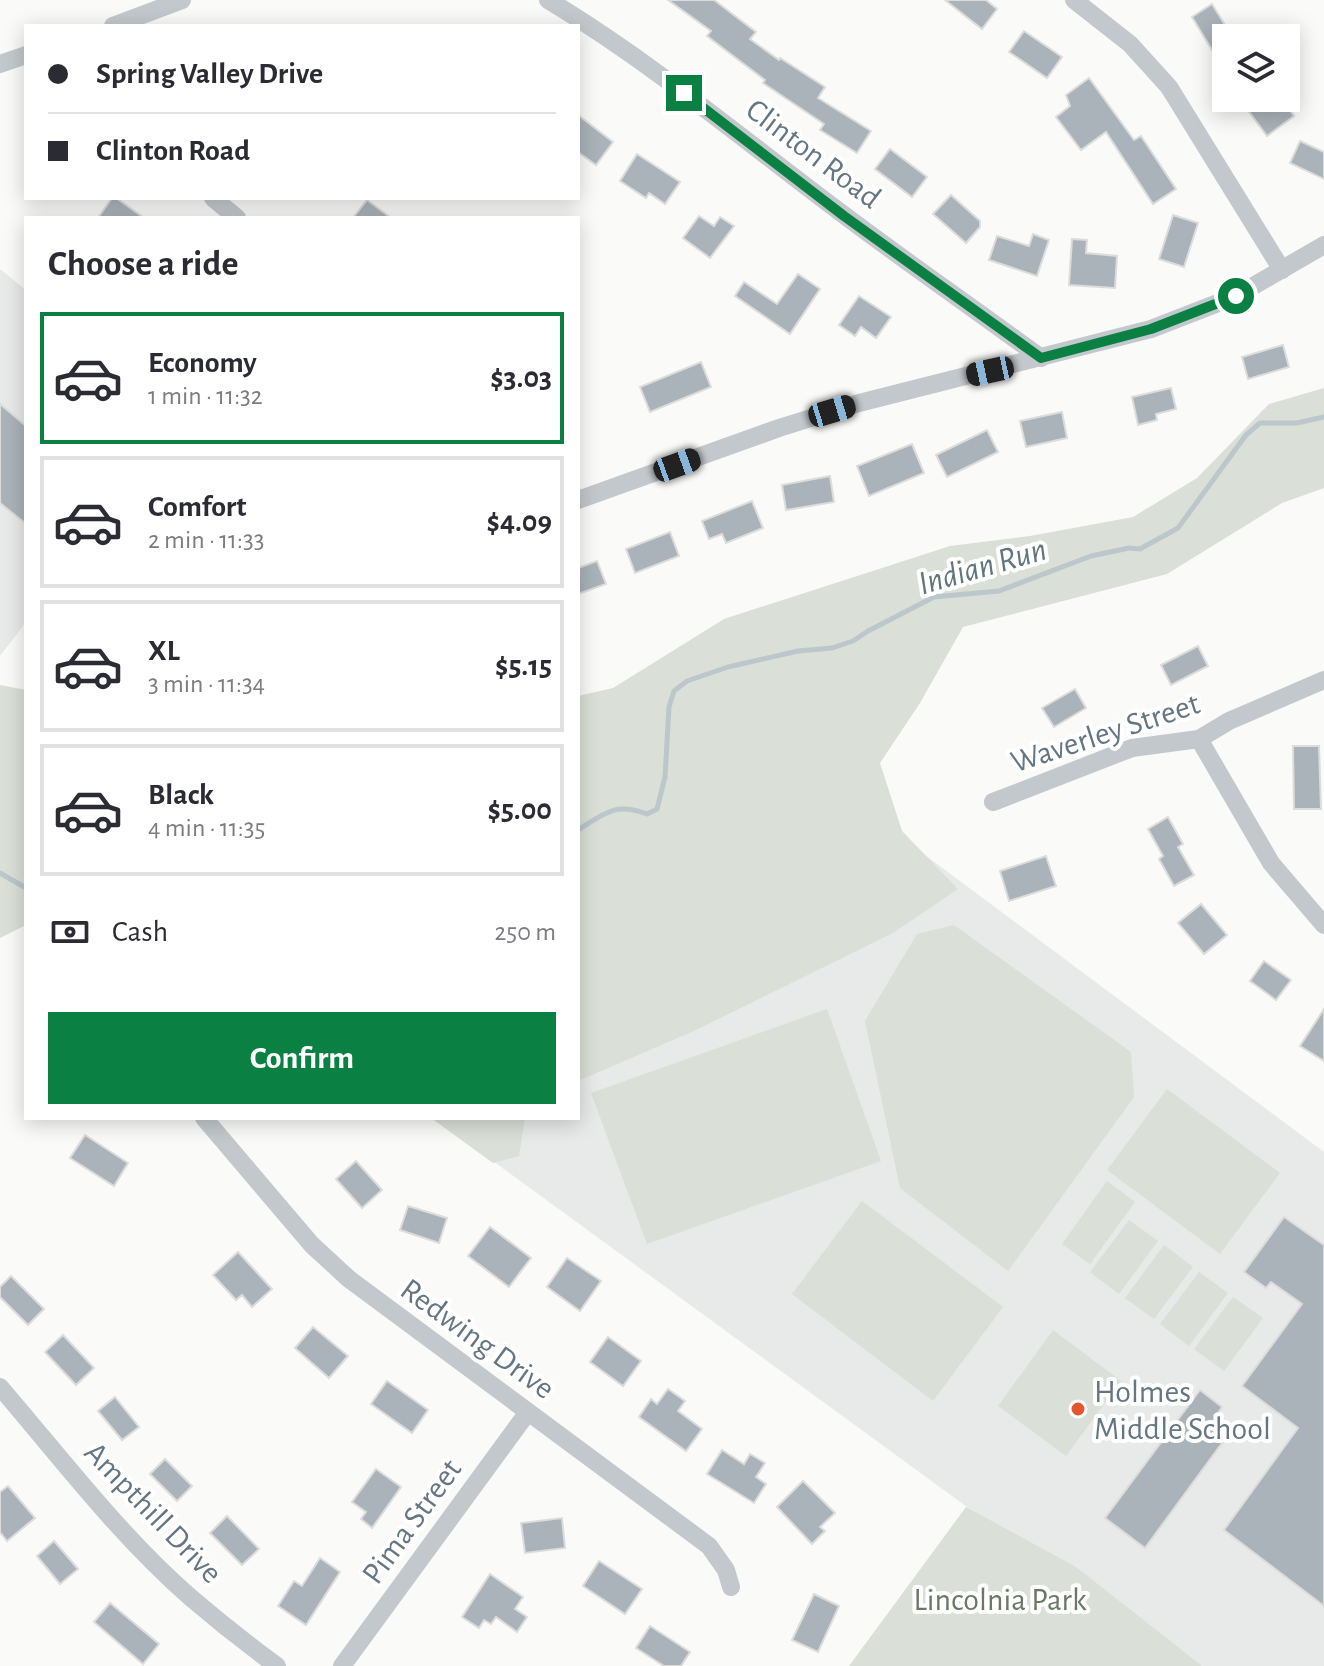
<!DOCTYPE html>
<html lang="en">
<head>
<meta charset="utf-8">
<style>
	:root { --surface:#fff; --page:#f2f2f3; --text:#2b2b33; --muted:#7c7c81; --line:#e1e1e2; --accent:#0b8043 }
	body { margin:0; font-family:"Alegreya Sans",sans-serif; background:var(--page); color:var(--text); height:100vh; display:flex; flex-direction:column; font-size:30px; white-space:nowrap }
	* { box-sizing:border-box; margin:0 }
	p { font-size:26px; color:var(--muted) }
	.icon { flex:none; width:44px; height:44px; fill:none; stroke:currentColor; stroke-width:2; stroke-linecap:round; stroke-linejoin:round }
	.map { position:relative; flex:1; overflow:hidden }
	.panel { position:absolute; left:24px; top:216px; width:556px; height:904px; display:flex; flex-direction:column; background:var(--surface); border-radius:0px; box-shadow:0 4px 20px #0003 }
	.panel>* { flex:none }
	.banner { position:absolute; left:24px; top:24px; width:556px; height:176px; border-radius:0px; box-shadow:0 4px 20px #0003; display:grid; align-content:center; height:176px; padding:0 24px; background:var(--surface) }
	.fabs { position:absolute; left:1212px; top:24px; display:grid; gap:16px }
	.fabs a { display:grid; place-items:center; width:88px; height:88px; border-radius:0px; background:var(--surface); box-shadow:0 4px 20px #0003; font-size:40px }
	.end { position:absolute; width:36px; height:36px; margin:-18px; border:10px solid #0b8043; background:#fff; box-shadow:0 0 0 4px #fff }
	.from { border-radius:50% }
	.car { position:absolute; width:24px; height:48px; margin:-24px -12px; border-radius:10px; box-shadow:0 0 6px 2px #0007; background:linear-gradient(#222 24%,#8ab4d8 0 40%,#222 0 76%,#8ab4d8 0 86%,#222 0) }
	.banner b { display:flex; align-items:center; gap:28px; height:76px; font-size:30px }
	.banner b+b { border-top:2px solid var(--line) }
	.banner i { width:20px; height:20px; background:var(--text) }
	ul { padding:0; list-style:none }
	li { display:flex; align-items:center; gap:24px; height:132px; margin:0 16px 12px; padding:0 8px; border:4px solid var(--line); border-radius:0px }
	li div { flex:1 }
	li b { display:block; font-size:30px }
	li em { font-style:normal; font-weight:700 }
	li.on { border-color:var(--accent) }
	li>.icon { width:72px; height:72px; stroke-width:1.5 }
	h2 { padding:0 24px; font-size:36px; line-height:96px }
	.pay { display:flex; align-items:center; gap:20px; height:88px; padding:0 24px; font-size:30px }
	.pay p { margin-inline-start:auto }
	.cta { display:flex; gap:16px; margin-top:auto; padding:16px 24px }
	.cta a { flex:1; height:92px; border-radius:0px; background:var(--accent); color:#fff; font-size:32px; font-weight:700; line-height:92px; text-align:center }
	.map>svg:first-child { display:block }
	.built { fill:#e8e9e9 }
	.green { fill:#dadfd7 }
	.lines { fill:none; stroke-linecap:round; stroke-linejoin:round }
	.stream { stroke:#bbc7cb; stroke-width:5 }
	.building { fill:#aab3b9; stroke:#dcdcda; stroke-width:2 }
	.street { stroke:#c3c8cc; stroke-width:18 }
	.route { stroke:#0b8043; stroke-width:10 }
	.poi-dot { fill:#e4572e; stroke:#fff; stroke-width:3 }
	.labels { text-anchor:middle; stroke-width:8; stroke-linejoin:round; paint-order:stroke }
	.street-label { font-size:32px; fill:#657683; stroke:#fff }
	.poi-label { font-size:32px; fill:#657683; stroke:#fff; text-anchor:start }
	.park-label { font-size:32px; fill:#687a64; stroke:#fff }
	.water-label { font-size:34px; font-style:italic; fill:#60757c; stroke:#fff }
</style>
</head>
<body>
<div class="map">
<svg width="1324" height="1666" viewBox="0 0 1324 1666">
	<rect width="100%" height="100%" fill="#fafaf8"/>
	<!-- built -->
	<g class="built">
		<path d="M0 269 26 290V622L0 656Z"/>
		<path d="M925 855 1324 1152V1666H1185L434 1118H578V982Z"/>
	</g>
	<!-- green -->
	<g class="green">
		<path d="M1324 388V488L1282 503 1167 574 963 627 920 703 880 763 902 831 958 889 893 933 696 1030 578 1081V696L613 688 724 619 950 546 1030 536 1133 517 1197 478 1269 404Z"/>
		<path d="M0 685 26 690V925L0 938Z"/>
		<path d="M954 925 1131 1052 1134 1097 1008 1271 900 1188 865 1021 917 934Z"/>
		<path d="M827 1009 881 1161 647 1244 591 1093Z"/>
		<path d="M1167 1089 1280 1173 1220 1254 1107 1170Z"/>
		<path d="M431 1118H525L519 1156 493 1163Z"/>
		<path d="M1107 1181 1135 1202 1090 1264 1062 1244Z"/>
		<path d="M862 1201 1003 1307 933 1401 792 1294Z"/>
		<path d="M1129 1220 1158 1241 1119 1294 1090 1272Z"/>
		<path d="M1164 1245 1193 1267 1154 1319 1125 1298Z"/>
		<path d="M1199 1272 1228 1293 1189 1346 1160 1324Z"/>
		<path d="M1233 1297 1263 1318 1224 1371 1194 1349Z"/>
		<path d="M1053 1330 1121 1381 1066 1456 998 1406Z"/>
		<path d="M966 1507 1076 1567 1202 1666H849Z"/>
	</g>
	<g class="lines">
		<!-- stream -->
		<g class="stream">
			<path d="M578 830C605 813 615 802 647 814L657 809 665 777 669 707 674 691 687 681 728 667 798 651 832 648 853 641 868 631 934 597 999 591 1091 556 1129 548 1140 549 1178 528 1246 435 1260 423H1297L1324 417"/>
			<path d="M0 873 26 888"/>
		</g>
	</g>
	<!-- building -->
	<g class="building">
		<path d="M668 0H714L756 32 750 39 779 60 780 58 825 87 818 98 871 131 857 153 820 130 824 124 763 83 765 80 707 36 711 31Z"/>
		<path d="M945 0H986L997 9 982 29Z"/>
		<path d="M1212 4 1233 38H1226V73L1192 17Z"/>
		<path d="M1024 31 1062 57 1047 78 1009 52Z"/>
		<path d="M1089 78 1134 140 1141 136 1176 189 1153 204 1106 132 1081 150 1056 117 1070 106 1066 95Z"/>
		<path d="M1239 98H1281L1294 116 1267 136Z"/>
		<path d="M578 115 613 142 596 165 578 152Z"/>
		<path d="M1300 141 1324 152V179L1290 163Z"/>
		<path d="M890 149 927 177 912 197 875 169Z"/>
		<path d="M637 154 680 182 665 204 649 193 646 198 620 181Z"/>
		<path d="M951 195 980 221V227L966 243 933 214Z"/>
		<path d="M112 198H116L144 218H98Z"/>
		<path d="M367 200 391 218H353Z"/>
		<path d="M1173 215 1198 223 1184 267 1159 259Z"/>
		<path d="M699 216 714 226 720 217 734 226 710 258 683 238Z"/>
		<path d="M1033 234 1049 240 1037 276 989 260 997 236 1029 246Z"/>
		<path d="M1072 239 1087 240 1086 253 1117 256 1115 288 1069 285Z"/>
		<path d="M798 274 820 289 790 334 735 296 744 282 777 304Z"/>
		<path d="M859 296 891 317 876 338 861 327 855 336 839 325Z"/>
		<path d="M1283 345 1289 367 1248 379 1242 357Z"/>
		<path d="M701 362 711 387 650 412 640 387Z"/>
		<path d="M1171 388 1176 409 1156 414 1157 420 1138 425 1132 397Z"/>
		<path d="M0 404 26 426V524L0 503Z"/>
		<path d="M1062 412 1067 438 1026 447 1020 421Z"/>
		<path d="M987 430 998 452 947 477 936 455Z"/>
		<path d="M912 444 924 473 869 496 857 466Z"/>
		<path d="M830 476 834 502 786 510 782 485Z"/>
		<path d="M752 501 763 528 726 543 722 534 709 539 702 521Z"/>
		<path d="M670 532 679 556 635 573 626 549Z"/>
		<path d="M597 561 606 584 578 594V568Z"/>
		<path d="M1198 646 1208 666 1171 685 1161 665Z"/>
		<path d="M1075 689 1086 708 1054 727 1042 708Z"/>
		<path d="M1293 746H1319L1321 809H1294Z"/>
		<path d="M1168 817 1183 844 1178 847 1194 875 1174 886 1159 859 1163 856 1148 829Z"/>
		<path d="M1046 856 1056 886 1009 901 1000 871Z"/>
		<path d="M1201 904 1227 935 1204 954 1178 923Z"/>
		<path d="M1264 961 1291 980 1276 1000 1250 981Z"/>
		<path d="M1324 1009V1061L1300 1046Z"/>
		<path d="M85 1135 128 1163 114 1186 70 1158Z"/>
		<path d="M356 1161 382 1190 362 1208 336 1179Z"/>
		<path d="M408 1206 447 1218 439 1243 400 1230Z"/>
		<path d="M1284 1217 1324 1245V1606L1224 1530 1298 1428 1242 1386 1302 1304 1271 1282 1266 1288 1244 1272Z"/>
		<path d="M490 1227 531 1258 509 1287 468 1256Z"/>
		<path d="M238 1252 272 1289 252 1307 242 1295 236 1300 213 1275Z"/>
		<path d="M567 1258 601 1281 580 1311 547 1287Z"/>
		<path d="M11 1276 44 1309 28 1325 0 1297V1287Z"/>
		<path d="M313 1327 348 1356 329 1378 295 1348Z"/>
		<path d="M63 1335 94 1368 76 1385 45 1352Z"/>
		<path d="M608 1337 641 1361 623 1386 590 1362Z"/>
		<path d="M387 1381 428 1410 412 1433 371 1404Z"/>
		<path d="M668 1389 685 1401 678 1411 702 1429 686 1451 639 1417 651 1399 657 1404Z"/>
		<path d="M1200 1390 1222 1407 1216 1416 1233 1428 1145 1548 1105 1518Z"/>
		<path d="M115 1397 139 1427 122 1440 98 1411Z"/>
		<path d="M722 1450 744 1464 750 1454 765 1463 756 1477 766 1484 754 1503 707 1474Z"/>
		<path d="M165 1459 192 1486 177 1501 150 1474Z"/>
		<path d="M376 1469 401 1487 372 1528 361 1519 366 1512 352 1502Z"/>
		<path d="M803 1481 835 1513 820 1527 825 1531 812 1544 777 1507Z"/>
		<path d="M8 1486 35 1518 7 1541 0 1532V1492Z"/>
		<path d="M227 1516 259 1549 242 1565 210 1533Z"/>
		<path d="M562 1518 565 1548 525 1553 521 1523Z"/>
		<path d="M54 1541 78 1569 60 1584 37 1556Z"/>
		<path d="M320 1558 340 1572 306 1625 278 1606 294 1581 302 1586Z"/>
		<path d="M599 1561 642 1589 625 1614 583 1586Z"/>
		<path d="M490 1574 523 1597 515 1609 527 1617 517 1632 496 1617 491 1624 484 1620 479 1628 462 1617Z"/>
		<path d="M814 1594 839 1606 818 1652 792 1640Z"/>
		<path d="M110 1603 159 1644 143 1664 94 1622Z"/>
		<path d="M650 1626 690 1652 681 1666H664L636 1648Z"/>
	</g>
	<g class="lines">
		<!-- street -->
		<g class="street">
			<path d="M548 0C653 63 746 142 844 215 909 264 976 310 1041 358"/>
			<path d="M1074 0 1130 44 1169 87 1282 270"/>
			<path d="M113 26 182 0"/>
			<path d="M0 64 26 55"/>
			<path d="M213 198 237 218"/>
			<path d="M578 500 779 428 859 403 1151 329 1236 296 1324 245"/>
			<path d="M1199 739 1271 863 1324 925"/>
			<path d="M993 802 1132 748 1199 739 1229 721 1324 680"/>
			<path d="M204 1118 312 1245 349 1279 709 1546 726 1570 731 1587"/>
			<path d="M0 1387C61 1458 119 1535 190 1597 218 1621 247 1644 277 1666"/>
			<path d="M342 1666 528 1412"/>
		</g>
	</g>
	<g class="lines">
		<!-- route -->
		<path class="route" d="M684 93 844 216 1041 358 1151 329 1236 296"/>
	</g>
	<!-- markers -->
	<circle class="poi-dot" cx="1078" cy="1409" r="8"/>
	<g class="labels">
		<!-- street labels -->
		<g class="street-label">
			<text transform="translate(814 153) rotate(37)" y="11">Clinton Road</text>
			<text transform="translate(1105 732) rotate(-18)" y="11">Waverley Street</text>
			<text transform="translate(478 1338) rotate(36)" y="11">Redwing Drive</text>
			<text transform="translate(154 1512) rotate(46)" y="11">Ampthill Drive</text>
			<text transform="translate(411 1521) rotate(-54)" y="11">Pima Street</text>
		</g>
		<!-- poi labels -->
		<g class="poi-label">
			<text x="1094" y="1402">Holmes<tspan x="1094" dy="37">Middle School</tspan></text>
		</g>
		<!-- park labels -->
		<g class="park-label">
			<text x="1000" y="1610">Lincolnia Park</text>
		</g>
		<!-- water labels -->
		<g class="water-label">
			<text transform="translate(982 565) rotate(-16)" y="12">Indian Run</text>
		</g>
	</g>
</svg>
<div class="fabs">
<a><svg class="icon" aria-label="layers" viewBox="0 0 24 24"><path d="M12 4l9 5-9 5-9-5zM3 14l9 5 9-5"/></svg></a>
</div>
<i class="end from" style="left:1236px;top:296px"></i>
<i class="end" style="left:684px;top:93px"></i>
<i class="car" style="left:990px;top:371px;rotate:258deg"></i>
<i class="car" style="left:832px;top:411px;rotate:73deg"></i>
<i class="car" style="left:677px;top:465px;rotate:70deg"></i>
<div class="banner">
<b><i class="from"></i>Spring Valley Drive</b>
<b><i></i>Clinton Road</b>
</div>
<section class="panel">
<h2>Choose a ride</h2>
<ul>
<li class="on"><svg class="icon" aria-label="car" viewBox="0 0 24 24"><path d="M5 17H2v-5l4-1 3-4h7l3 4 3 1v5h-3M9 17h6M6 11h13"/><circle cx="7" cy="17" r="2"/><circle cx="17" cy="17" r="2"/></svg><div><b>Economy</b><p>1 min · 11:32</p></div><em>$3.03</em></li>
<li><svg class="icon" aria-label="car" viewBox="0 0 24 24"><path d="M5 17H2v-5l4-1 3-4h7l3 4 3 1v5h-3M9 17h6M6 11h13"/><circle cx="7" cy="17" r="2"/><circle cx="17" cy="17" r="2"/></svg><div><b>Comfort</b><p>2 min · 11:33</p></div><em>$4.09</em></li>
<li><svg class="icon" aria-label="car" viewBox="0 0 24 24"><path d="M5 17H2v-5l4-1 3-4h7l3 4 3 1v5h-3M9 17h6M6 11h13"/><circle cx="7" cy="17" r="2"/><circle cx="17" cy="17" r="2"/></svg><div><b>XL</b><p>3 min · 11:34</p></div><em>$5.15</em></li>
<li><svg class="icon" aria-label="car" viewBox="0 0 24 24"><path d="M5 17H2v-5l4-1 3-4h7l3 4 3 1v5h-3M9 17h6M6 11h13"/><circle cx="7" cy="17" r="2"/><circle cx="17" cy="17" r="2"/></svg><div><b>Black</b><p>4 min · 11:35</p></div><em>$5.00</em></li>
</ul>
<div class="pay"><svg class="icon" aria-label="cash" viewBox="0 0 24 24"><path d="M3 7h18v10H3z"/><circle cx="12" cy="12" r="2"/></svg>Cash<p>250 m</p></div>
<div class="cta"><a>Confirm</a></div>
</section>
</div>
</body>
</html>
